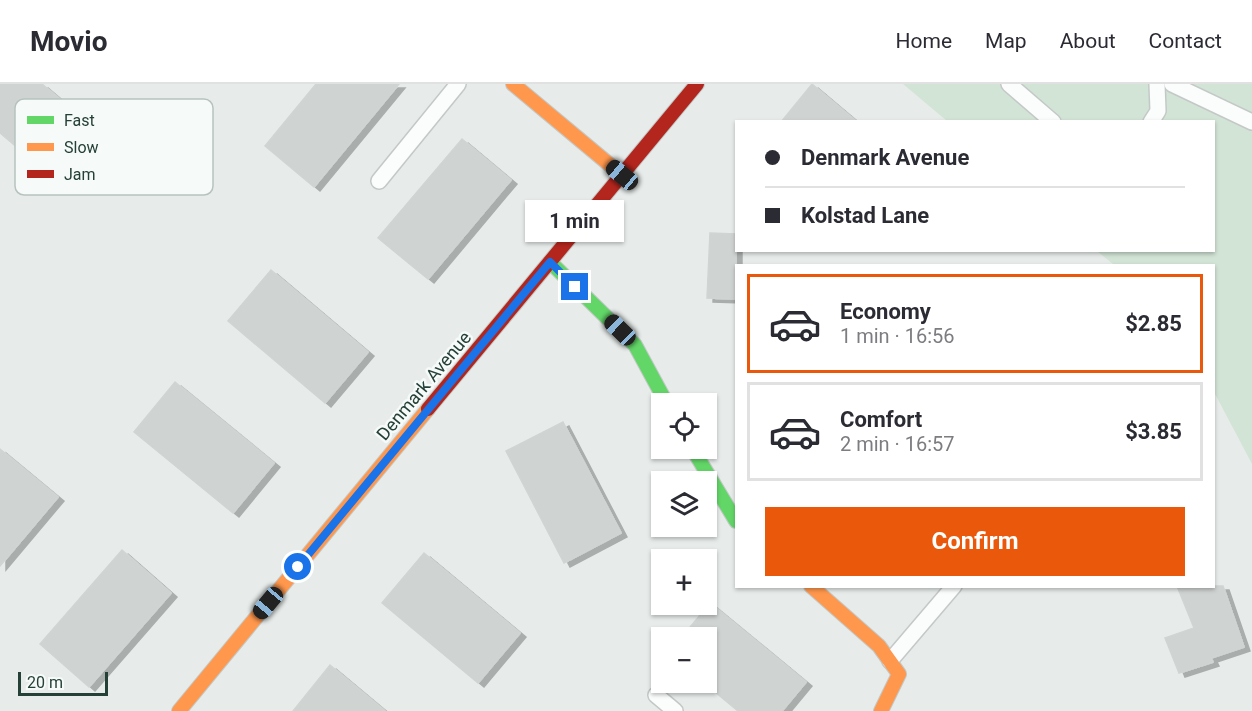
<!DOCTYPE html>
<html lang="en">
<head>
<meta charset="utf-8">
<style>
	:root { --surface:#fff; --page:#f7f7f7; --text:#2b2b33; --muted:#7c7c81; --line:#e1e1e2; --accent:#ea580c }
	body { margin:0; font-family:Roboto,sans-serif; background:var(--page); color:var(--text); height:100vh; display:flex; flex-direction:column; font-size:22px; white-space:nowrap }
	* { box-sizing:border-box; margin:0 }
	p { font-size:20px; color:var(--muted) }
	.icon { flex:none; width:33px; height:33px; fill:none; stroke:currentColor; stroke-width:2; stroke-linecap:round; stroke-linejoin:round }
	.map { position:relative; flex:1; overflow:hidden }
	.details { position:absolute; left:735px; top:180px; width:480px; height:324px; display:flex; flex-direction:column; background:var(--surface); border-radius:0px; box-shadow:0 2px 4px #0004 }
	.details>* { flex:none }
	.top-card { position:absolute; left:735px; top:36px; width:480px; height:132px; border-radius:0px; box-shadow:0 2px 4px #0004; display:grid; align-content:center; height:132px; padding:0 30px; background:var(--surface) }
	.fabs { position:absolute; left:651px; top:309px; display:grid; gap:12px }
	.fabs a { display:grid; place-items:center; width:66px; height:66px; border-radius:0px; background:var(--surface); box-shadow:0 2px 4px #0004; font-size:30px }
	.scale { position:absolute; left:18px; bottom:15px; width:90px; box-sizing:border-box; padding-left:6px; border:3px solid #254037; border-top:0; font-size:16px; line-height:21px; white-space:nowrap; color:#254037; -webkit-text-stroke:4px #f6faf8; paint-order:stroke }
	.end { position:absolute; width:27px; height:27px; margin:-14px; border:8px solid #1a73e8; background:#fff; box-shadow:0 0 0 3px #fff }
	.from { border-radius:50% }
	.bubble { position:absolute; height:42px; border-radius:0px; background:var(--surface); box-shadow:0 2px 4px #0004; font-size:20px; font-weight:700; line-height:42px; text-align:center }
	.car { position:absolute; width:18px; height:36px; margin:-18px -9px; border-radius:8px; box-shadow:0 0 4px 2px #0007; background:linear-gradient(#222 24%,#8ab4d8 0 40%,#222 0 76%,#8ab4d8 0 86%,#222 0) }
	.top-card b { display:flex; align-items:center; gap:21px; height:57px; font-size:22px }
	.top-card b+b { border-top:2px solid var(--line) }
	.top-card i { width:15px; height:15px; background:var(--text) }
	ul { padding:10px 0 0; list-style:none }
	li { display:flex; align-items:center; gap:18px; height:99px; margin:0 12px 9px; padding:0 18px; border:3px solid var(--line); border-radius:0px }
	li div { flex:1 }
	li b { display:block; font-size:22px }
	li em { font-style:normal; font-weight:700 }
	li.current { border-color:var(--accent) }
	li>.icon { width:54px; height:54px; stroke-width:1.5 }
	.cta { display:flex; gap:12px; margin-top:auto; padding:12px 30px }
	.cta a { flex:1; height:69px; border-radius:0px; background:var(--accent); color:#fff; font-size:24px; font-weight:700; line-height:69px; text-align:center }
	header { display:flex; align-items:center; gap:36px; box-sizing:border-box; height:84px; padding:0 30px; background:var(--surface); border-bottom:2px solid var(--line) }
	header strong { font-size:28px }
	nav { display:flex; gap:33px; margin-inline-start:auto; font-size:21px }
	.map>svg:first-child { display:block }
	.green { fill:#d2e4d6 }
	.building { fill:#cfd3d1; stroke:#d0d5d3; stroke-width:1.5; filter:url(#shadow) }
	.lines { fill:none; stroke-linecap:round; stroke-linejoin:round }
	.lane-casing { stroke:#c4c9c7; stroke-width:18 }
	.fast-casing { stroke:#c3c9c7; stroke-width:16 }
	.slow-casing { stroke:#c3c9c7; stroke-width:16 }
	.jam-casing { stroke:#c3c9c7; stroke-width:16 }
	.lane { stroke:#fbfcfc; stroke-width:15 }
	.fast { stroke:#63d668; stroke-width:14 }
	.slow { stroke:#ff974d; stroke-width:14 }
	.jam { stroke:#b3261e; stroke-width:14 }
	.route { stroke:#1a73e8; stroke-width:8 }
	.labels { text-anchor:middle; stroke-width:5; stroke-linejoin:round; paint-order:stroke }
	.street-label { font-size:18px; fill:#254037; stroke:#f6faf8 }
	.key { fill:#f6faf8; stroke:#b7c2be; stroke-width:1.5 }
	.key-label { font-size:16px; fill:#254037 }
</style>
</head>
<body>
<header>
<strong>Movio</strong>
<nav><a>Home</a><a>Map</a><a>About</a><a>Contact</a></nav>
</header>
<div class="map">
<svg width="1252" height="627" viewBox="0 0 1252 627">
	<defs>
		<filter id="shadow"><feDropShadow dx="6" dy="4" stdDeviation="0" flood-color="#0004"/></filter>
	</defs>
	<rect width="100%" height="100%" fill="#e7ecea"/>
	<!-- green -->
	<path class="green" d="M903 0H1252V380L1214 308V182L1114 181 1097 167 1214 166V38L947 37Z"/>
	<!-- building -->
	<g class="building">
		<path d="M0 0H42L80 32 39 82 0 49Z"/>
		<path d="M316 0H399L314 103 265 62Z"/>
		<path d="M812 0 857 38H781Z"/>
		<path d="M462 55 511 96 428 195 378 154Z"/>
		<path d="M710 149 736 150V215L707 214Z"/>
		<path d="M271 186 368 268 325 319 228 237Z"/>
		<path d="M175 298 274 379 233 429 134 348Z"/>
		<path d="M563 338 621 449 564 479 506 367Z"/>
		<path d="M0 365 58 413 0 482Z"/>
		<path d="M122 466 171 509 89 603 40 560Z"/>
		<path d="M424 469 520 549 478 599 382 519Z"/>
		<path d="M1177 502H1223L1244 563 1211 574 1213 578 1179 589 1165 554 1194 544Z"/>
		<path d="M710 519 806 598 782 627H738L703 598H706V554H681Z"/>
		<path d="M330 581 385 627H293Z"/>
	</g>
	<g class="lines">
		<!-- lane casing -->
		<g class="lane-casing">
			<g id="lane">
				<path d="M1009 0 1053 38"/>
				<path d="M1172 0 1252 38"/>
				<path d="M1151 38 1158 27 1157 0"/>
				<path d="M379 97 458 0"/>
				<path d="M890 577 954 502"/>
				<path d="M656 611 675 627"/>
			</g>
		</g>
		<!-- fast casing -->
		<g class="fast-casing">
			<g id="fast">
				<path d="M550 178 635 261 667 320"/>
				<path d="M692 364 736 437"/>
			</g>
		</g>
		<!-- slow casing -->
		<g class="slow-casing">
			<g id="slow">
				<path d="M513 0 622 91"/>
				<path d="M811 502 879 562 899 590 881 627"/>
				<path d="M179 627 428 325"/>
			</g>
		</g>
		<!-- jam casing -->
		<g class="jam-casing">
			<path id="jam" d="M428 325 697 0"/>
		</g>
		<!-- lane -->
		<use href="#lane" class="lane"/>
		<!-- fast -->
		<use href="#fast" class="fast"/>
		<!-- slow -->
		<use href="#slow" class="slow"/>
		<!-- jam -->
		<use href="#jam" class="jam"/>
	</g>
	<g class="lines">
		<!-- route -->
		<path class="route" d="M298 483 550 178 575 203"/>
	</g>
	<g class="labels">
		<!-- street labels -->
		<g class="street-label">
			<text transform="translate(424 302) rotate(-50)" y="6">Denmark Avenue</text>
		</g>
	</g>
	<!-- legend -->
	<rect x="15" y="15" width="198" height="96" rx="9" class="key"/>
	<rect x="27" y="32" width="27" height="8" fill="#63d668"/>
	<rect x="27" y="59" width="27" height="8" fill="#ff974d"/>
	<rect x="27" y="86" width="27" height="8" fill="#b3261e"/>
	<g class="key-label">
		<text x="64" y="42">Fast</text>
		<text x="64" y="69">Slow</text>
		<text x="64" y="96">Jam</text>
	</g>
</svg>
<div class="fabs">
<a><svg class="icon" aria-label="locate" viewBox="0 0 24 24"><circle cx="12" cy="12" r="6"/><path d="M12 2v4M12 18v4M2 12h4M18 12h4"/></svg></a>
<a><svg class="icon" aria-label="layers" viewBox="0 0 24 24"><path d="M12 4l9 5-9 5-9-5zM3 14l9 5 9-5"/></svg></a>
<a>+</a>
<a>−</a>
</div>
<div class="scale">20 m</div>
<i class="end from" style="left:298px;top:483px"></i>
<i class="end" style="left:575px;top:203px"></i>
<div class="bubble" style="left:525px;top:116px;width:99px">1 min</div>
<i class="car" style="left:622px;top:91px;rotate:310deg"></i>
<i class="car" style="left:620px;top:246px;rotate:314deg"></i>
<i class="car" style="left:268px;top:519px;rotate:220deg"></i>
<div class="top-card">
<b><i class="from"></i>Denmark Avenue</b>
<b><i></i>Kolstad Lane</b>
</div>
<section class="details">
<ul>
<li class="current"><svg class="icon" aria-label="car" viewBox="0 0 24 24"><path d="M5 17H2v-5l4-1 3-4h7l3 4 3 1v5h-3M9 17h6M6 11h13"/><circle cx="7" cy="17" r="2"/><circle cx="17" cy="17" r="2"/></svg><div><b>Economy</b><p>1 min · 16:56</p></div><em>$2.85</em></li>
<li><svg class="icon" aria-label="car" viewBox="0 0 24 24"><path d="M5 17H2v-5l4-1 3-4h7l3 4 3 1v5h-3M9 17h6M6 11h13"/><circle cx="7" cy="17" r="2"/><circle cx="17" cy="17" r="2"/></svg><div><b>Comfort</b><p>2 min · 16:57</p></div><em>$3.85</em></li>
</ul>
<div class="cta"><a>Confirm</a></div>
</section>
</div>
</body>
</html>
